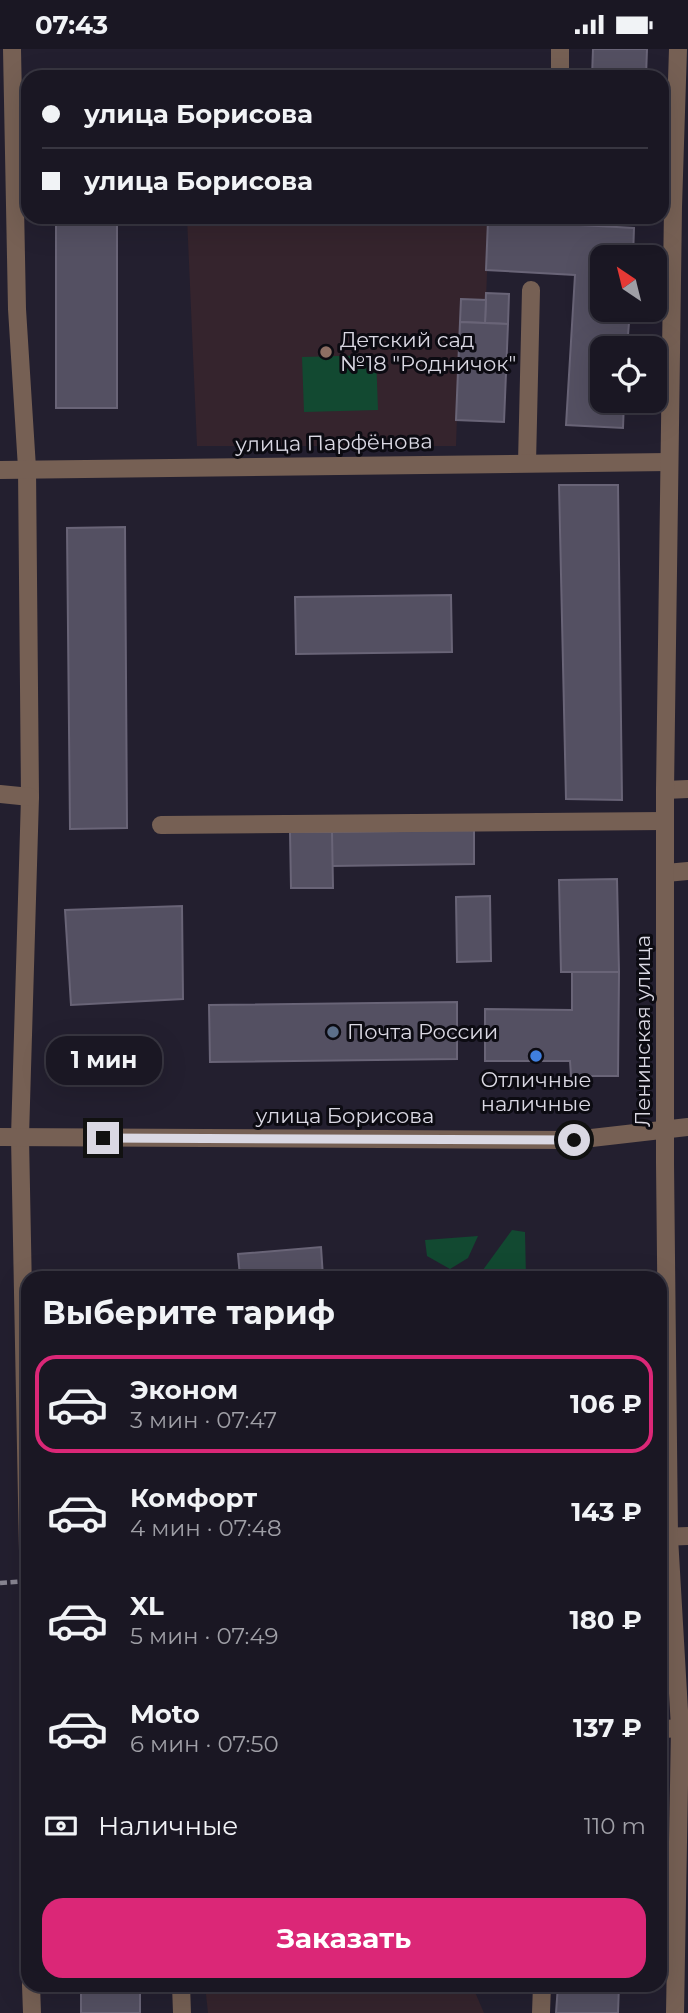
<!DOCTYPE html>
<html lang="ru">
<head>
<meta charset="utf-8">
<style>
	:root { --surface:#1a1723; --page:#272430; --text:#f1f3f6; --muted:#9f9fa6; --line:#383641; --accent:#db2777 }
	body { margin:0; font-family:Montserrat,sans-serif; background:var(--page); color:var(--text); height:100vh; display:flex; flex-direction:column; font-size:26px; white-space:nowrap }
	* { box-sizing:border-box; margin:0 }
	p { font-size:23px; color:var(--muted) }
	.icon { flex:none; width:38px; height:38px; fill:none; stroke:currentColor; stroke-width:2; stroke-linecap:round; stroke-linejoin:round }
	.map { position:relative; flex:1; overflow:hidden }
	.side { position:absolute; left:21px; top:1222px; width:646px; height:721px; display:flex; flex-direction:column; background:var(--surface); border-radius:21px; box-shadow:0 7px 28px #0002,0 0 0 2px var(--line) }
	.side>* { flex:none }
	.hud { position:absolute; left:21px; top:21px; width:648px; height:154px; border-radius:21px; box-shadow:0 7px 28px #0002,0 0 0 2px var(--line); display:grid; align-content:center; height:154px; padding:0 21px; background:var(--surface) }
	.needle { width:46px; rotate:325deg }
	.controls { position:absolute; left:590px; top:196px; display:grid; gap:14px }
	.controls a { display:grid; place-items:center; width:77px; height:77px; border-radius:14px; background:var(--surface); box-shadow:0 7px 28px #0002,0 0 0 2px var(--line); font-size:35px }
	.end { position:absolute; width:32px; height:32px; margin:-16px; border:9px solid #dad8e3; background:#111; box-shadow:0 0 0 4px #111 }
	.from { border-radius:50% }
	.bubble { position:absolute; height:49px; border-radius:21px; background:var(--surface); box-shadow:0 7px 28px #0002,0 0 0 2px var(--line); font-size:23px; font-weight:700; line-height:49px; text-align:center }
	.hud b { display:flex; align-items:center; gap:24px; height:66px; font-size:26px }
	.hud b+b { border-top:2px solid var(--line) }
	.hud i { width:18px; height:18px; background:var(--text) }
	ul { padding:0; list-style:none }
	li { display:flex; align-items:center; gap:21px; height:98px; margin:0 14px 10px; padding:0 7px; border:4px solid transparent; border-radius:21px }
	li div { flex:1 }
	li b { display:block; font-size:26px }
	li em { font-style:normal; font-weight:700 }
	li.selected { border-color:var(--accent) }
	li>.icon { width:63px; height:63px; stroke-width:1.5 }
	h2 { padding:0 21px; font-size:32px; line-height:84px }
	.pay { display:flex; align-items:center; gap:18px; height:77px; padding:0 21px; font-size:26px }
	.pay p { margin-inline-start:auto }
	.button { display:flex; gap:14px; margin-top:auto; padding:14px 21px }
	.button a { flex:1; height:80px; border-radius:21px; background:var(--accent); color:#fff; font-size:28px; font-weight:700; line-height:80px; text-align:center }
	.status { display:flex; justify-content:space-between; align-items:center; height:49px; padding:0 35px; background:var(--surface); direction:ltr }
	.status svg { height:19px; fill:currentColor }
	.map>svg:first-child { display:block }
	.education { fill:#35242d }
	.green { fill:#124931 }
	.building { fill:#545062; stroke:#696477; stroke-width:2 }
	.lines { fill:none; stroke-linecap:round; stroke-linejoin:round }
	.path { stroke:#888592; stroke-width:4.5; stroke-dasharray:7 3.5; stroke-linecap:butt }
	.minor { stroke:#766054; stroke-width:18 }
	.route { stroke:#dad8e3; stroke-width:9 }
	.education-dot { fill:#8d6e63; stroke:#0c0b12; stroke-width:2.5 }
	.service-dot { fill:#5c6f8a; stroke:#0c0b12; stroke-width:2.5 }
	.shop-dot { fill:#3f7fe0; stroke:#0c0b12; stroke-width:2.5 }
	.labels { text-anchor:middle; stroke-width:6; stroke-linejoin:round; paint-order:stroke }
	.poi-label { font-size:21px; fill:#dad8e3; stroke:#0c0b12; text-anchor:start }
	.street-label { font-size:21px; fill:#dad8e3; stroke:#0c0b12 }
</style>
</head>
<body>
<div class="status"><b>07:43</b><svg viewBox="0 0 49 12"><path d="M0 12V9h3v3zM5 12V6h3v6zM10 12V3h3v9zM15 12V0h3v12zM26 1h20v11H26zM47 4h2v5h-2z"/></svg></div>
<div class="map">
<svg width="688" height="1964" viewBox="0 0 688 1964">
	<rect width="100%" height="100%" fill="#231f2f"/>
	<!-- education -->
	<g class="education">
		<path d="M532 22V28H258Z"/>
		<path d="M187 168H537V173L489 171 486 251 461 250 456 397H197Z"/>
		<path d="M205 1936H472L484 1964H208Z"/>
	</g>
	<!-- green -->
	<g class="green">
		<path d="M376 306 378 361 304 363 302 308Z"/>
		<path d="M512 1181 525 1183 526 1228H483L480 1225Z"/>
		<path d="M478 1187 468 1209 450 1220 427 1207 425 1191Z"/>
	</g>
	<!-- building -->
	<g class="building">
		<path d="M593 0H647L646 28H592Z"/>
		<rect x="56" y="168" width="61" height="191"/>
		<path d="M262 168H460L262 175Z"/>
		<path d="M488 171 634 179 633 208H602V261H630L627 299H602V352H624L623 379 566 376 575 226 486 221Z"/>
		<path d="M486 244 509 245 508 275 485 274Z"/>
		<path d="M461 250 486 251 485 274 460 273Z"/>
		<path d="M460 273 508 275 504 373 456 371Z"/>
		<path d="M559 436H618L622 751 566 750Z"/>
		<path d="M125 478 127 779 70 780 67 479Z"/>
		<path d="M451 546 452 603 296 605 295 548Z"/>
		<path d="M474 781V815L332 817V783Z"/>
		<path d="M290 783H332L333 839H291Z"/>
		<path d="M617 830 619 923H561L559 831Z"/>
		<path d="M490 847 491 912 457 913 456 848Z"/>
		<path d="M182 857 183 950 71 956 65 861Z"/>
		<path d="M572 923H619L618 1027H571L570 1012H485V960L572 961Z"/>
		<path d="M457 953V1010L210 1013 209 956Z"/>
		<path d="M321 1198 323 1228H240L238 1205Z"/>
		<rect x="81" y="1936" width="59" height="28"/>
		<path d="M558 1936H619L618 1964H556Z"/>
	</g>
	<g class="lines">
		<!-- path -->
		<path class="path" d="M0 1534 28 1532"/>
		<!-- minor -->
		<g class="minor">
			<path d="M12 0 17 260 27 419 30 748 20 1088 28 1502"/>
			<path d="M560 28V0"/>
			<path d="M527 414 531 241"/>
			<path d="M0 421 669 413"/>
			<path d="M665 741 688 740"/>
			<path d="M0 745 30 748"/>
			<path d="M161 776 665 772"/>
			<path d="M666 824 688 822"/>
			<path d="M0 1088 574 1091 688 1078"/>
			<path d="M660 1488 688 1487"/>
			<path d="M660 1680 688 1679"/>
			<path d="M31 1936 32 1964"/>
			<path d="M181 1936 182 1964"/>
			<path d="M541 1964 542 1936"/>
			<path d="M675 1964 680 1679 669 1488 665 1114V741L673 158 678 0"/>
		</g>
	</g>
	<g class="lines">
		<!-- route -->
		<path class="route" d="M103 1089 574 1091"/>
	</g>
	<!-- markers -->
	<circle class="education-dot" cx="326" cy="303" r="7"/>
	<circle class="service-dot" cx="333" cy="983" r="7"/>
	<circle class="shop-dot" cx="536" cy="1007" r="7"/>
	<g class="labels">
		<!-- poi labels -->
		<g class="poi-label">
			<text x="340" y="298">Детский сад<tspan x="340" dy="24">№18 "Родничок"</tspan></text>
			<text x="347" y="990">Почта России</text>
			<text x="536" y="1038" text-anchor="middle">Отличные<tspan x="536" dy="24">наличные</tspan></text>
		</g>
		<!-- street labels -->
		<g class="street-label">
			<text transform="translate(334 394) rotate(-1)" y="7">улица Парфёнова</text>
			<text transform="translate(643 982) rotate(-90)" y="7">Ленинская улица</text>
			<text x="345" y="1074">улица Борисова</text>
		</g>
	</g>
</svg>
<div class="controls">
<a><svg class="needle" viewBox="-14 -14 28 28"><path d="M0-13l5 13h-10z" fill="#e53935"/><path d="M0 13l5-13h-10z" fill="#9f9fa6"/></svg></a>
<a><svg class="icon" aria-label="locate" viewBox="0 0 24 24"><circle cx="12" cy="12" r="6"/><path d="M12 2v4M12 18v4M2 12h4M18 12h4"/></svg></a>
</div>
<i class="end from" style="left:574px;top:1091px"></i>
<i class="end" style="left:103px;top:1089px"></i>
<div class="bubble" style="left:46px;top:987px;width:116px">1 мин</div>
<div class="hud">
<b><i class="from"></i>улица Борисова</b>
<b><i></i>улица Борисова</b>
</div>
<section class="side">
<h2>Выберите тариф</h2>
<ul>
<li class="selected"><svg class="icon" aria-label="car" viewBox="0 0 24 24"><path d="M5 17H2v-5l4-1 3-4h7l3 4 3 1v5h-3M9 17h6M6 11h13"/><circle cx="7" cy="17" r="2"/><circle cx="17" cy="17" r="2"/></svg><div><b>Эконом</b><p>3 мин · 07:47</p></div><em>106 ₽</em></li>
<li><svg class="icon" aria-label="car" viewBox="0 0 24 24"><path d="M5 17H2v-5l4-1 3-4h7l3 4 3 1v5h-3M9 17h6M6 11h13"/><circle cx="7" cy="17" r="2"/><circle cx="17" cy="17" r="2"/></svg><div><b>Комфорт</b><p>4 мин · 07:48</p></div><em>143 ₽</em></li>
<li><svg class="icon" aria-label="car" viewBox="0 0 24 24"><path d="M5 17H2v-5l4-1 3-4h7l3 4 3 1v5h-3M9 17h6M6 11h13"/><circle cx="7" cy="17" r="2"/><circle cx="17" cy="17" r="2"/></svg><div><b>XL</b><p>5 мин · 07:49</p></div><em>180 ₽</em></li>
<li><svg class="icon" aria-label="car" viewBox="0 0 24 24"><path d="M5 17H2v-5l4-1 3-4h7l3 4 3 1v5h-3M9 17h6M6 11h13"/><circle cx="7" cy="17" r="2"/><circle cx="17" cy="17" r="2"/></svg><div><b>Moto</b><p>6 мин · 07:50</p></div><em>137 ₽</em></li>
</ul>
<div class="pay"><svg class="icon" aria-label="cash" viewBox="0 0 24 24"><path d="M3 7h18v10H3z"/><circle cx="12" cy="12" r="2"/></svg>Наличные<p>110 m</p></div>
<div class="button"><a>Заказать</a></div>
</section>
</div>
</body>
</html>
